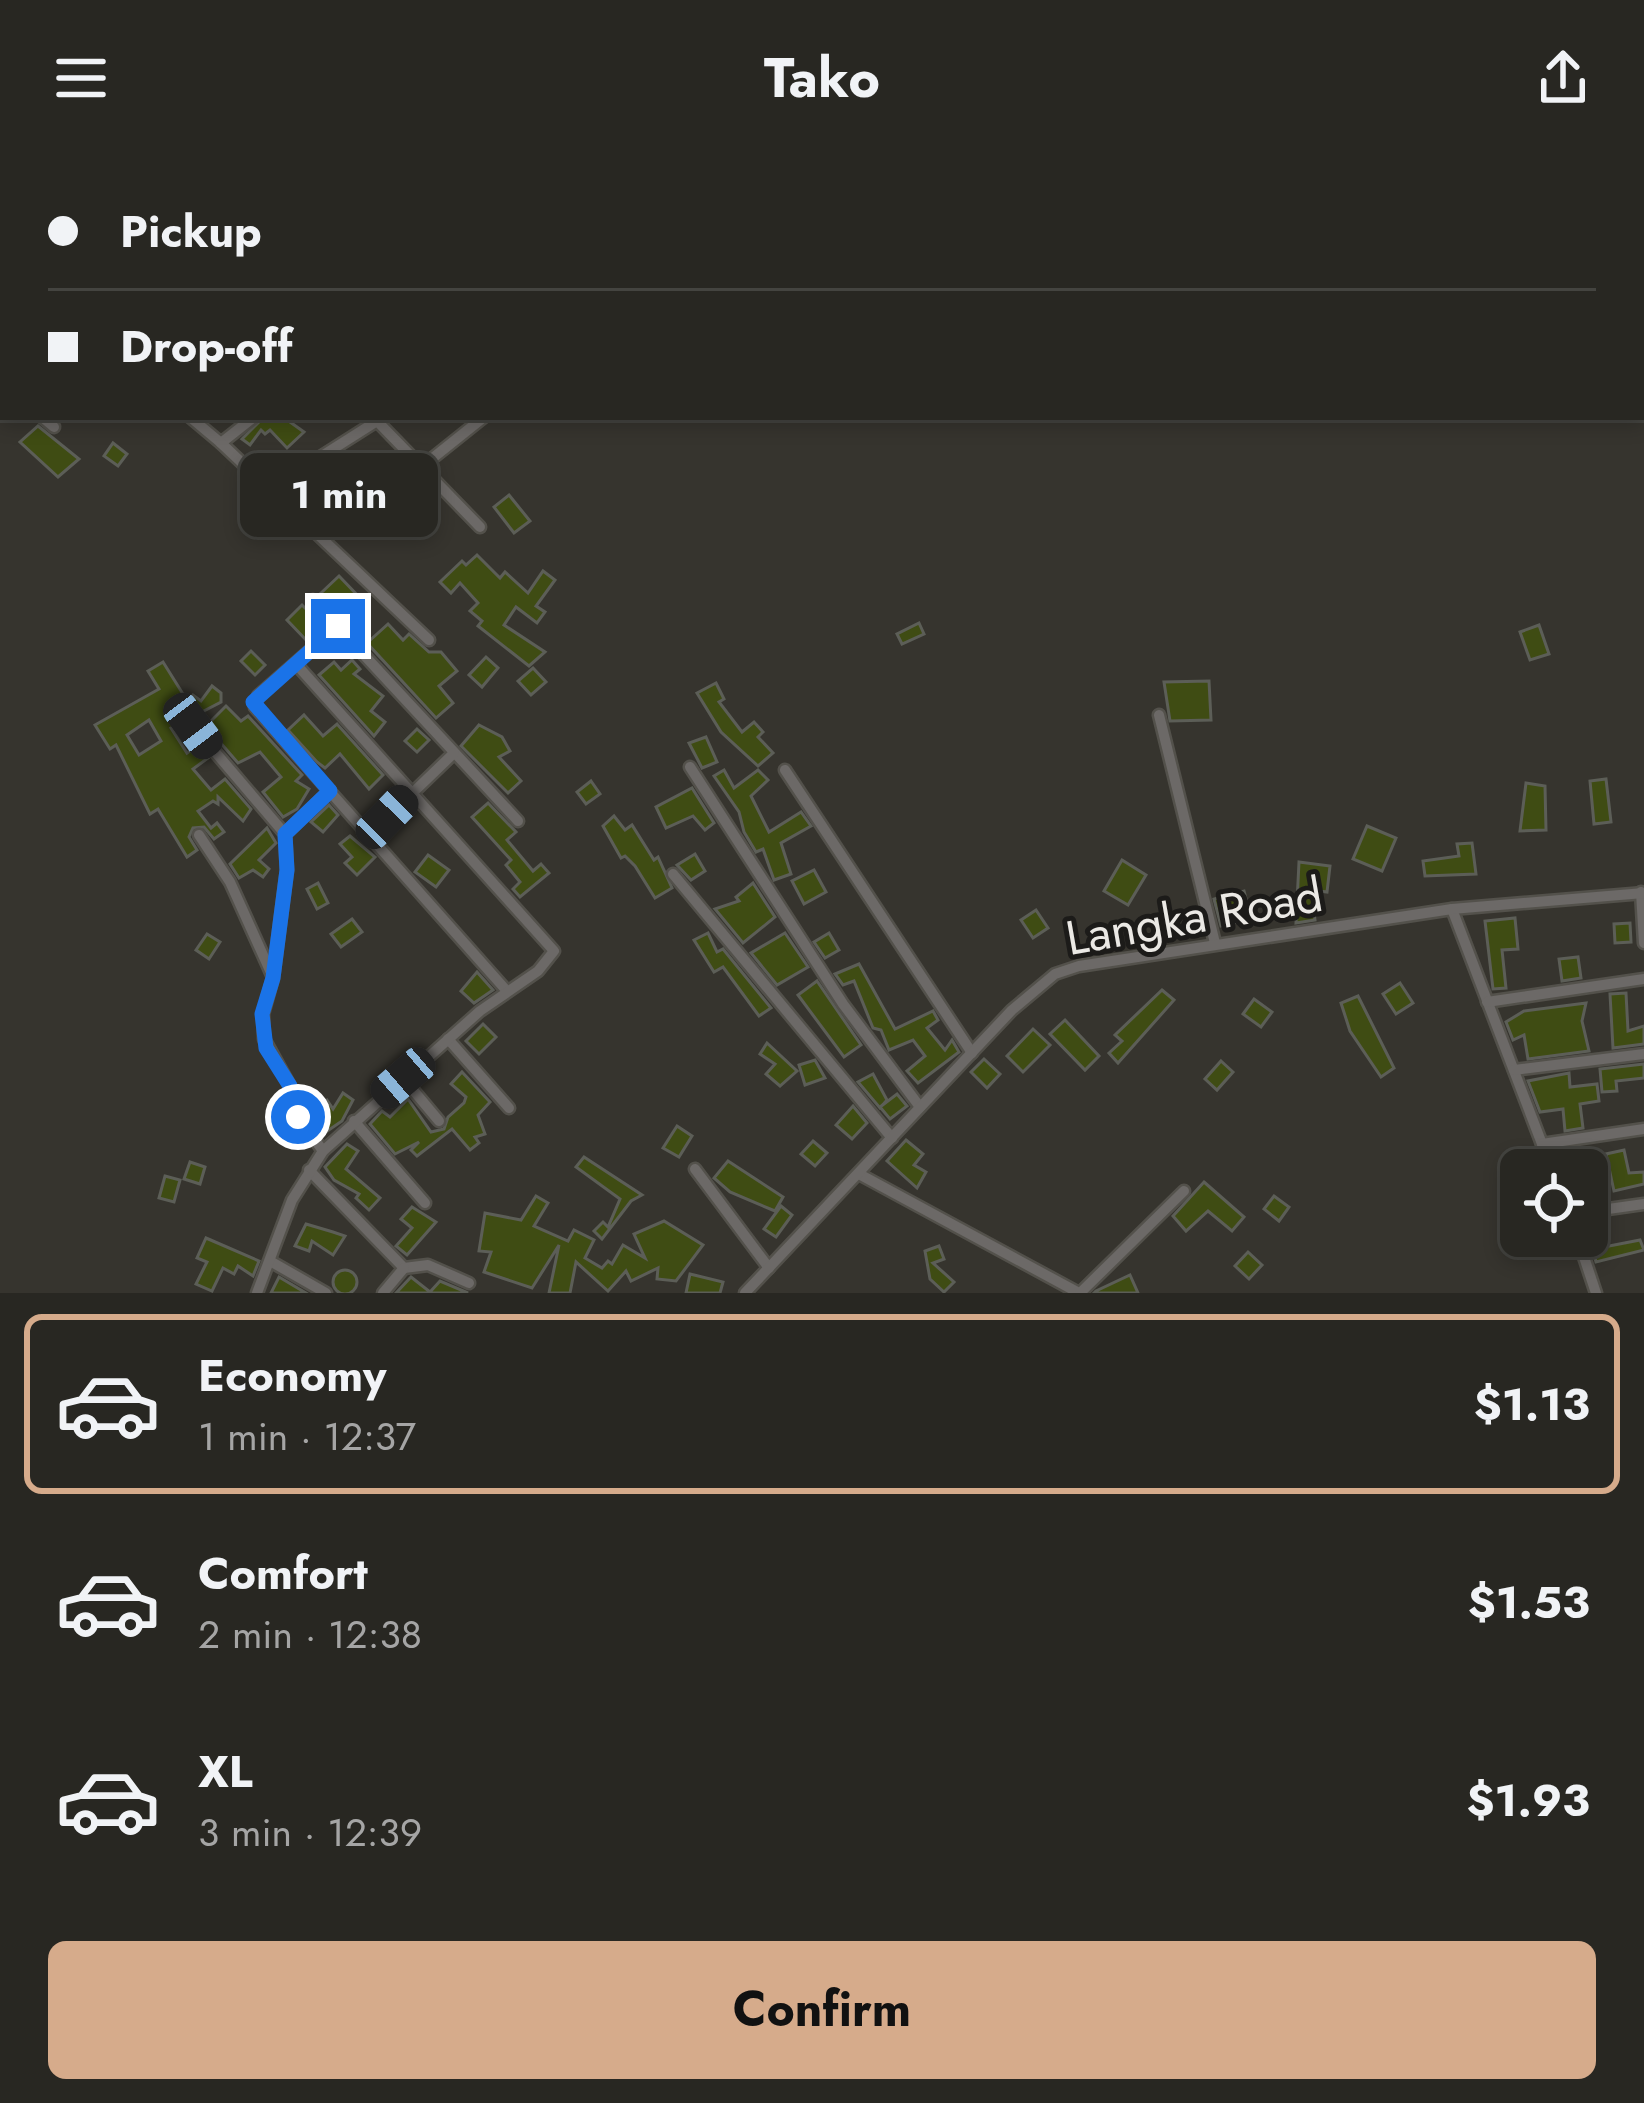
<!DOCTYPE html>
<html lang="en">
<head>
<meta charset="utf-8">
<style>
	:root { --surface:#282722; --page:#34332f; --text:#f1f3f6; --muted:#a5a5a5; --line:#444440; --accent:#d6ab8b }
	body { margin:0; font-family:Jost,sans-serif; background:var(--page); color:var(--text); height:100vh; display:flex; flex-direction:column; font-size:45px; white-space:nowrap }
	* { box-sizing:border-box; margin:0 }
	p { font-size:39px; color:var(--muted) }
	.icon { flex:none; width:66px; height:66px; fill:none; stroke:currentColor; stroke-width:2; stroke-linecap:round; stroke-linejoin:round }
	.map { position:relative; height:1137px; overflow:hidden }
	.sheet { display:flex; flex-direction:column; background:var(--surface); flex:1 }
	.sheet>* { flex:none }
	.hud { position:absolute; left:0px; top:0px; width:1644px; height:264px; box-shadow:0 6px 18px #0003,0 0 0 3px var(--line); display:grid; align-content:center; height:264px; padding:0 48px; background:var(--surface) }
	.buttons { position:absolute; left:1500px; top:993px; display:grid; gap:24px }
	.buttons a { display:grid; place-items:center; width:108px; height:108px; border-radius:18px; background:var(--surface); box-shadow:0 6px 18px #0003,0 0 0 3px var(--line); font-size:60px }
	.end { position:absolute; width:54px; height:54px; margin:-27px; border:15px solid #1a73e8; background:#fff; box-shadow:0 0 0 6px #fff }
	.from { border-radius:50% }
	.bubble { position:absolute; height:84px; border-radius:18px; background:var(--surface); box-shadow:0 6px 18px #0003,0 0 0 3px var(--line); font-size:39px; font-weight:700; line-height:84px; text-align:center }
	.car { position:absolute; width:36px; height:72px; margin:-36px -18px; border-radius:15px; box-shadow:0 0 9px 3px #0007; background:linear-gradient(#222 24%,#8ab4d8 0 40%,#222 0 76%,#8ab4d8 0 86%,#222 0) }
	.hud b { display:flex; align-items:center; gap:42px; height:114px; font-size:45px }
	.hud b+b { border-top:3px solid var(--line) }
	.hud i { width:30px; height:30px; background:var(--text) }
	ul { padding:21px 0 0; list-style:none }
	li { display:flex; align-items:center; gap:36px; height:180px; margin:0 24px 18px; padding:0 24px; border:6px solid transparent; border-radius:18px }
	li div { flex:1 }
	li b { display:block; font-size:45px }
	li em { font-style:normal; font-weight:700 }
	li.current { border-color:var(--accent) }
	li>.icon { width:108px; height:108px; stroke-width:1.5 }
	.primary-button { display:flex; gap:24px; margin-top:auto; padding:24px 48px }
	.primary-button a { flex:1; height:138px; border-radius:18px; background:var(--accent); color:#111; font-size:48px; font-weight:700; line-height:138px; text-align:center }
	header { display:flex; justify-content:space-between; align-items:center; height:156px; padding:0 48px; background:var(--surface); font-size:54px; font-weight:700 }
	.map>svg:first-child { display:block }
	.building { fill:#3f4c13; stroke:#5c5e57; stroke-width:3; fill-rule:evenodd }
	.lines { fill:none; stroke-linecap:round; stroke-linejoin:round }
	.minor-casing { stroke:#53514b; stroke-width:15 }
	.minor { stroke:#6c6967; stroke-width:10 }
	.route { stroke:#1a73e8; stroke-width:15 }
	.labels { text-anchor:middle; stroke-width:10; stroke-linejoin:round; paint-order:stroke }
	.street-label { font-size:48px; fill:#ebe9e5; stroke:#1c1b19 }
</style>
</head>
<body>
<header><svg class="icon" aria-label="menu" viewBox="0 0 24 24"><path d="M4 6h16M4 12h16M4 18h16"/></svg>Tako<svg class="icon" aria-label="share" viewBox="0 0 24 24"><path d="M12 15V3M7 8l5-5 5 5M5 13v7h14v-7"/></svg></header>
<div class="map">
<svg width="1644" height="1137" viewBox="0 0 1644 1137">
	<rect width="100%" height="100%" fill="#36342e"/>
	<!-- building -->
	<g class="building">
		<path d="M264 261H283L304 276 287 292 270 274 265 278 261 274 250 289 242 283Z"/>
		<path d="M38 270 79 303 58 321 20 286Z"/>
		<path d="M113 287 127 298 118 310 104 300Z"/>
		<path d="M389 302 400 314 384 329 373 317Z"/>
		<path d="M509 339 530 365 514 377 494 351Z"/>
		<path d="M477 399 500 422 505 416 528 437 543 415 555 424 536 450 545 456 537 467 516 451 504 469 545 496 529 510 478 470 482 465 470 455 478 447 460 427 451 437 440 426 462 405 466 409Z"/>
		<path d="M339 420 361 443 342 460 321 437Z"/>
		<path d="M302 449 322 469 306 484 287 464Z"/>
		<path d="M919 467 924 478 902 488 897 478Z"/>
		<path d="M388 468 403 484 409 478 429 496H441L457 515 439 530 453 547 436 562 367 487Z"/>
		<path d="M1539 469 1549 498 1530 504 1520 476Z"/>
		<path d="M251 495 265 509 255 519 241 505Z"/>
		<path d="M486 501 498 512 482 531 469 519Z"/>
		<path d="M352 504 360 513 354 518 383 540 371 555 385 566 374 580 319 519 334 506 341 514Z"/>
		<path d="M163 506 188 546 193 539 201 545 212 530 221 537V546L171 572 187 597 197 590 208 602 193 613 211 634 225 623 251 653 243 665 218 641V648L213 645 198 655 211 672 217 667 224 676 214 683 204 671 193 672 189 681 197 694 187 701 158 653 150 658 116 589 110 593 95 569 159 533 148 515ZM149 564 161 585 139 599 127 579Z"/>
		<path d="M533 512 546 526 531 539 518 525Z"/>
		<path d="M1209 525 1211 564 1170 565 1164 526Z"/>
		<path d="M716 527 724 543 719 546 742 576 754 566 763 576 758 581 773 597 758 610 721 576 697 537Z"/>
		<path d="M226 550 241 565 248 560 302 619 296 625 309 633 297 653 283 661 263 636 281 621 260 596 238 607 206 570Z"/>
		<path d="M304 559 323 580 337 568 383 619 369 633 340 598 325 612 317 606 288 574Z"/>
		<path d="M479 569 502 581 510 595 499 601 521 625 508 637 461 590Z"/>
		<path d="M417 573 429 584 417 596 405 585Z"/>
		<path d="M706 581 717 606 702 612 689 587Z"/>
		<path d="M724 614 734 632 758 614 768 624 751 640 769 676 801 656 811 670 781 687 791 718 774 724 763 693 756 696 744 676 739 656 714 620Z"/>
		<path d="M1606 623 1611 666 1594 668 1590 625Z"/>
		<path d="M591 625 600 638 586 648 577 636Z"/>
		<path d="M1526 627 1545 630 1546 674 1520 675Z"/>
		<path d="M692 632 714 667 705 674 693 660 666 672 656 651Z"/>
		<path d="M488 647 516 676 507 684 533 715 541 708 549 717 520 741 513 733 520 726 506 709 511 704 472 661Z"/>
		<path d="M329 649 338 659 323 676 311 666Z"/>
		<path d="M614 660 625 674 632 669 654 704 658 701 672 732 655 742 635 710 625 700 621 702 603 670Z"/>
		<path d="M1367 670 1396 682 1382 715 1353 703Z"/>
		<path d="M267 672 276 687 259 704 269 713 263 721 253 714 239 722 230 708Z"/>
		<path d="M350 680 375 701 357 719 345 707 352 701 340 688Z"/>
		<path d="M1472 687 1476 718 1425 720 1423 705 1459 700 1457 688Z"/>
		<path d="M695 698 705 715 691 724 677 709Z"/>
		<path d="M428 699 449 714 436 731 415 716Z"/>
		<path d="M1122 704 1146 719 1128 749 1104 735Z"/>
		<path d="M1299 706 1330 710 1327 736 1311 734 1315 764 1296 767Z"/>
		<path d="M814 714 826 736 804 748 792 725Z"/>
		<path d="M318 727 328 747 317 753 307 733Z"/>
		<path d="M753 727 775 761 743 787 715 753 739 745 736 741Z"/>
		<path d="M1244 735 1251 762 1221 770 1214 743Z"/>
		<path d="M1036 754 1048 772 1033 782 1021 764Z"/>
		<path d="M1515 762 1518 793 1502 794 1506 832 1493 833 1485 765Z"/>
		<path d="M352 763 362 776 341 791 331 778Z"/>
		<path d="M1630 767 1631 786 1615 787 1614 768Z"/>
		<path d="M708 777 717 796 723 793 771 852 759 860 723 811 714 816 694 784Z"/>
		<path d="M785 777 808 811 777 829 751 797Z"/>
		<path d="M829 777 839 794 825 802 814 786Z"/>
		<path d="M207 778 220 786 209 803 196 794Z"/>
		<path d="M1578 801 1581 822 1562 825 1559 803Z"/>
		<path d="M859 808 895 873 933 855 938 864 927 872 945 894 952 884 959 896 918 927 907 915 925 900 913 884 889 894 881 874 873 872 854 825 843 829 835 818Z"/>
		<path d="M477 816 493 834 474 847 461 835Z"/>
		<path d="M817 825 861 889 844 901 798 839Z"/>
		<path d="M1400 827 1413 847 1396 858 1383 838Z"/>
		<path d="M1162 834 1174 844 1118 907 1109 897 1122 885 1115 879Z"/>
		<path d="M1626 837 1628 875 1644 870V888L1613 892 1610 838Z"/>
		<path d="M1358 840 1394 912 1381 921 1350 875 1341 847Z"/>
		<path d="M1254 843 1272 856 1261 871 1243 858Z"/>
		<path d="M1586 847 1582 865 1589 895 1528 903 1524 879 1513 884 1506 866 1524 855Z"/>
		<path d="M1065 864 1099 900 1085 914 1050 878Z"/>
		<path d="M483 868 496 881 479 898 466 885Z"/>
		<path d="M1033 873 1050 889 1023 916 1007 900Z"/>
		<path d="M767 887 797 915 780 930 766 918 775 908 760 898Z"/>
		<path d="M984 903 1000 918 987 932 971 916Z"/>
		<path d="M815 904 825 922 805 929 799 909Z"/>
		<path d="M1221 905 1233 916 1217 934 1205 923Z"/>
		<path d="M1644 908V922L1616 925 1617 935 1602 936 1600 913Z"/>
		<path d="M462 916 490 946 478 959 485 978 475 981 479 987 470 994 452 973 417 1000 411 994 419 986 395 998 370 968 382 955 390 961 408 943 431 976 444 973 448 961 464 947 466 941 451 928Z"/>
		<path d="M1569 917 1570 931 1597 928 1599 945 1580 948 1583 972 1565 975 1563 953 1540 956 1528 925Z"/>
		<path d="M873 918 887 944 880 952 858 926Z"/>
		<path d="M343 937 353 944 342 965 323 978 308 957 327 944 333 953Z"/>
		<path d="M897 938 907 950 890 963 880 951Z"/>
		<path d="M853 950 867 967 852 983 836 969Z"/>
		<path d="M677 970 692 980 679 1001 663 992Z"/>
		<path d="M906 984 923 998 914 1009 926 1016 917 1032 887 1005Z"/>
		<path d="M813 985 827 997 815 1010 801 998Z"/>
		<path d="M347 988 358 995 346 1013 380 1042 369 1054 356 1042 359 1038 334 1024 325 1011Z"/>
		<path d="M1577 993 1580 1012 1563 1014 1561 995Z"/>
		<path d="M1624 994 1629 1017 1644 1016V1028L1614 1035 1606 998Z"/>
		<path d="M584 1001 642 1039 631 1045 602 1083 594 1075 603 1066 608 1071 620 1043 576 1011Z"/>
		<path d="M728 1005 783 1041 775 1055 730 1036 714 1022Z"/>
		<path d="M190 1006 205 1011 200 1028 184 1023Z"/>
		<path d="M165 1020 180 1024 174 1046 159 1042Z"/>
		<path d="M1204 1026 1244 1061 1232 1075 1208 1055 1186 1075 1173 1060Z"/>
		<path d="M536 1040 548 1047 534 1070 568 1085 574 1074 594 1084 585 1102 602 1112 608 1105 612 1108 623 1089 645 1102 634 1078 664 1065 703 1089 676 1125 657 1123 658 1112 631 1125 626 1115 608 1135 576 1106 570 1137H549L559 1089 532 1132 484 1116 491 1096 479 1095 485 1057 521 1064Z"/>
		<path d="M1274 1040 1289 1051 1279 1065 1264 1053Z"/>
		<path d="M781 1050 792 1059 776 1081 764 1073Z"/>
		<path d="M412 1051 436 1066 407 1099 396 1090 412 1072 401 1063Z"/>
		<path d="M306 1068 333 1076 345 1080 333 1099 312 1085 309 1095 295 1090Z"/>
		<path d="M1599 1073 1604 1091 1640 1084 1644 1094 1596 1106 1588 1077Z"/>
		<path d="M206 1082 259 1105 253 1120 238 1110 234 1118 223 1112 212 1135 196 1128 207 1106 197 1102Z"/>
		<path d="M939 1090 944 1103 933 1107 954 1126 944 1136 930 1123 925 1095Z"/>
		<path d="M1248 1096 1262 1109 1249 1123 1235 1110Z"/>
		<circle cx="345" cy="1126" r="12"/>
		<path d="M690 1118 723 1126 720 1137H686Z"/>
		<path d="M1130 1119 1138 1137H1094L1096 1135Z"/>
		<path d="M279 1121 306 1137H271Z"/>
		<path d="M411 1121 430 1136 440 1125 468 1137H396Z"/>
	</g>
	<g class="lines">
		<!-- minor casing -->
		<g class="minor-casing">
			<g id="minor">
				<path d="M29 0 30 3"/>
				<path d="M327 0 331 3"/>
				<path d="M290 3 292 0"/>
				<path d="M0 61 3 68"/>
				<path d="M0 117 3 115"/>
				<path d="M0 224 3 226"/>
				<path d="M42 261 54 271"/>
				<path d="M190 261 221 287 254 261"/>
				<path d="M221 287 429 484"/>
				<path d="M424 309 484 261"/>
				<path d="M273 331 377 265 480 371"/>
				<path d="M313 444 518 665"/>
				<path d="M338 470 258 540 255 551 506 834"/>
				<path d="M1159 559 1215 787"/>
				<path d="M193 570 285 678 287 714 273 822 263 858 264 883 290 930 295 956 323 995"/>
				<path d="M690 611 843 848 920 951"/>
				<path d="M785 614 972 897"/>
				<path d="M371 677 454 597"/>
				<path d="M285 678 330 635"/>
				<path d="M199 679 230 726 272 819"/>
				<path d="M673 718 892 982"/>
				<path d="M1641 736 1644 787"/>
				<path d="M1452 753 1552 1014"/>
				<path d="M1487 846 1644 823"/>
				<path d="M448 883 509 952"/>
				<path d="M1514 914 1644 898"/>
				<path d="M403 922 439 965"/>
				<path d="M354 965 425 1047"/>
				<path d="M1542 988 1644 973"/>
				<path d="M695 1013 769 1112"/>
				<path d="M309 1014 404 1112 428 1109 469 1127"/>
				<path d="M859 1018 1079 1137"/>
				<path d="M1587 1056 1644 1048"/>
				<path d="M1577 1080 1596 1137"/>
				<path d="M270 1105 326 1137"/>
				<path d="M257 1137 292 1044 323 995 480 855 538 815 554 795 296 508"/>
				<path d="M383 1137 404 1112"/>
				<path d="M745 1137 1012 854 1055 818 1079 810 1452 753 1644 737"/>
				<path d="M1080 1137 1184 1035"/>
			</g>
		</g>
		<!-- minor -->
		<use href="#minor" class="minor"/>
	</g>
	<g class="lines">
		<!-- route -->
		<path class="route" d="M298 961 290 930 266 892 262 858 273 822 287 714 285 678 330 635 253 546 338 470"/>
	</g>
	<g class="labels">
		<!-- street labels -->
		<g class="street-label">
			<text transform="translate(1194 760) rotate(-10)" y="17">Langka Road</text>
		</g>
	</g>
</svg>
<div class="buttons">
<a><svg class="icon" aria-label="locate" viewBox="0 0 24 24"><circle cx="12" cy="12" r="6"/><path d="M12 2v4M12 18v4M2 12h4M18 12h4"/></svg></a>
</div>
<i class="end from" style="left:298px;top:961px"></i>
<i class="end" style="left:338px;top:470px"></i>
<div class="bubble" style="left:240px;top:297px;width:198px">1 min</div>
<i class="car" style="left:193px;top:570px;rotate:143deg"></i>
<i class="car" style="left:387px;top:661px;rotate:44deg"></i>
<i class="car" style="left:403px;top:922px;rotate:229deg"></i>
<div class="hud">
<b><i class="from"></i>Pickup</b>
<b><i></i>Drop-off</b>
</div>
</div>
<section class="sheet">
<ul>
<li class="current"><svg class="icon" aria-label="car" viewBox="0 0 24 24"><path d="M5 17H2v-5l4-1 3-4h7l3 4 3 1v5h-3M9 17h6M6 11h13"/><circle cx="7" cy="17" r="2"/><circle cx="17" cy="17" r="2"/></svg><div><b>Economy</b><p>1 min · 12:37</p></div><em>$1.13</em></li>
<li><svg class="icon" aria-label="car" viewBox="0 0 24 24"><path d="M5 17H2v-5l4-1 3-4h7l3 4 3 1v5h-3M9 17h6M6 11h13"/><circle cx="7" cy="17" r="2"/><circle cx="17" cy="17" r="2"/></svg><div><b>Comfort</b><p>2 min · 12:38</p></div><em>$1.53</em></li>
<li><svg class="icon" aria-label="car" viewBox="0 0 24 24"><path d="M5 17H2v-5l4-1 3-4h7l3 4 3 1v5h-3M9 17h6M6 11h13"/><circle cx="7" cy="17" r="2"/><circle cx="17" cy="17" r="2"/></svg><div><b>XL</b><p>3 min · 12:39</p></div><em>$1.93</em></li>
</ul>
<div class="primary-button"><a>Confirm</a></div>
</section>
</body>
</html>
